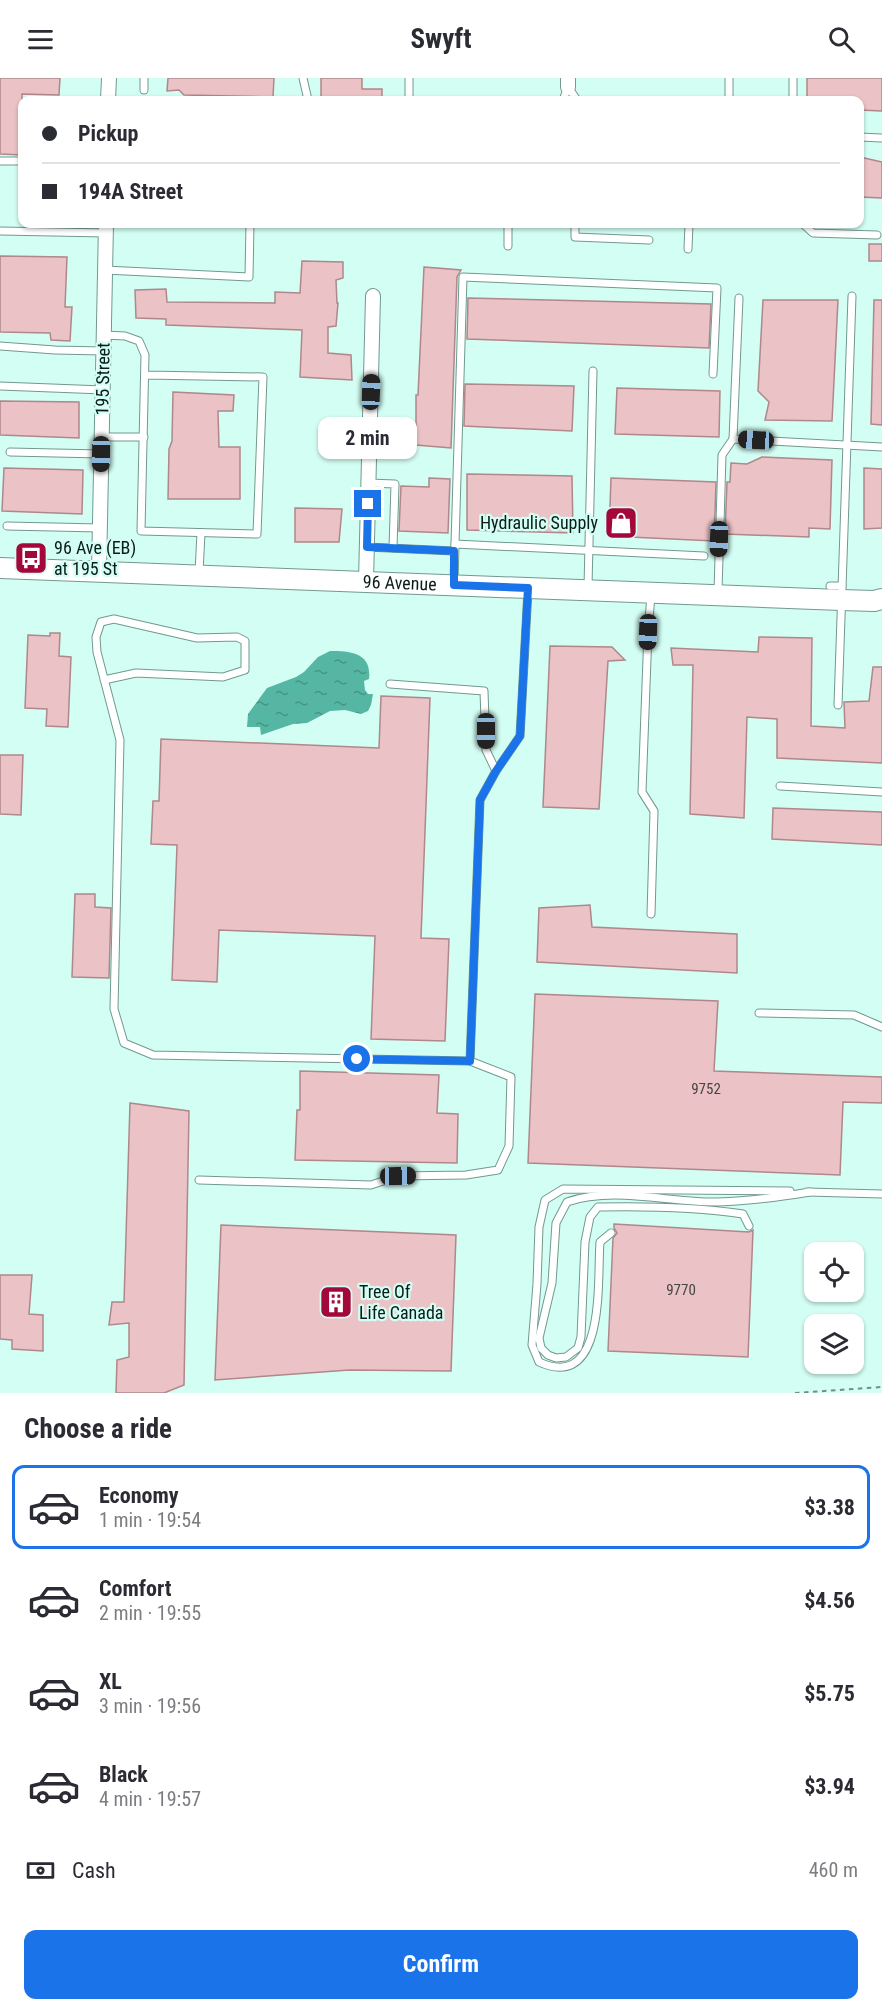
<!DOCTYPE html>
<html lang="en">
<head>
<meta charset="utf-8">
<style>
	:root { --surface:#fff; --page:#f7f7f7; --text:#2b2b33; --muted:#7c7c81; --line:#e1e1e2; --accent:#1a73e8 }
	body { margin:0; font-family:"Roboto Condensed",sans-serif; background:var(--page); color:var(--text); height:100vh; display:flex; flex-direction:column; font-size:22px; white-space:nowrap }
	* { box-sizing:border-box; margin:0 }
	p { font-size:20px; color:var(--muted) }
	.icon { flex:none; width:33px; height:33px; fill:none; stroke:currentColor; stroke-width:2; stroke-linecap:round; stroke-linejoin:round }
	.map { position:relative; height:1315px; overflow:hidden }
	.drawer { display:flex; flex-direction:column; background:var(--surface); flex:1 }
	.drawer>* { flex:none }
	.guide { position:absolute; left:18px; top:18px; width:846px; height:132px; border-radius:12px; box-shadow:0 2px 4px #0004; display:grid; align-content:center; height:132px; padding:0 24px; background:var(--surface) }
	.buttons { position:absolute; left:804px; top:1164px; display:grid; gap:12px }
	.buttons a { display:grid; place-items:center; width:60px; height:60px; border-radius:12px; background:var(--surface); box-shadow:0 2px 4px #0004; font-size:30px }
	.end { position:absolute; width:27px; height:27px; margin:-14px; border:8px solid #1a73e8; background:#fff; box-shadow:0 0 0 3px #fff }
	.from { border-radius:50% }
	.bubble { position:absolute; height:42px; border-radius:12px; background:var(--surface); box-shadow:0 2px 4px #0004; font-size:20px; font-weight:700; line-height:42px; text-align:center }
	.car { position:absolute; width:18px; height:36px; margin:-18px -9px; border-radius:8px; box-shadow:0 0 4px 2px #0007; background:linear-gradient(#222 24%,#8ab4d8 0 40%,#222 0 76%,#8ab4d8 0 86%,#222 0) }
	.guide b { display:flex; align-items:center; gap:21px; height:57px; font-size:22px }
	.guide b+b { border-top:2px solid var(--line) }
	.guide i { width:15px; height:15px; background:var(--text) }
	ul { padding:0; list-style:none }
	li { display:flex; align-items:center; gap:18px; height:84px; margin:0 12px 9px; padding:0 12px; border:3px solid transparent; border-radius:12px }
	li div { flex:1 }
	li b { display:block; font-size:22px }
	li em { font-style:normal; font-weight:700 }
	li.active { border-color:var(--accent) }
	li>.icon { width:54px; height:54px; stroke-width:1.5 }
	h2 { padding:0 24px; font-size:27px; line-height:72px }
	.pay { display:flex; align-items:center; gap:15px; height:66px; padding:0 24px; font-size:22px }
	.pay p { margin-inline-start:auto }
	.primary-button { display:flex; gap:12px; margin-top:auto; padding:12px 24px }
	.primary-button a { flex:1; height:69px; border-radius:12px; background:var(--accent); color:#fff; font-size:24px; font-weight:700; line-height:69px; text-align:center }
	header { display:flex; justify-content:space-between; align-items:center; height:78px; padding:0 24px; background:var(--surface); font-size:27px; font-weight:700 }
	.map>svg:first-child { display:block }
	.water { fill:url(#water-ripples) }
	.building { fill:#ebc2c5; stroke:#ae888b; stroke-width:1.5 }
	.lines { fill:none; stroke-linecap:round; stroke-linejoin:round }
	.service-casing { stroke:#71998f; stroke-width:9 }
	.minor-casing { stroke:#71998f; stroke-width:16 }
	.secondary-casing { stroke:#71998f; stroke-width:22 }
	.path { stroke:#718f88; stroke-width:2; stroke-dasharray:4.5 4.5; stroke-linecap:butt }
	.service { stroke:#fff; stroke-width:7 }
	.minor { stroke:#fff; stroke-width:14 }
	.secondary { stroke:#fff; stroke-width:20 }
	.route { stroke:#1a73e8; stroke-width:8 }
	.labels { text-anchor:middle; stroke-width:4.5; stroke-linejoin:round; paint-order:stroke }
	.number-label { font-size:15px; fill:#444644 }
	.street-label { font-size:18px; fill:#0c1d19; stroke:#d3fef3 }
	.poi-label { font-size:18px; fill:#0c1d19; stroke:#d3fef3; text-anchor:start }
</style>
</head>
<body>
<header><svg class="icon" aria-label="menu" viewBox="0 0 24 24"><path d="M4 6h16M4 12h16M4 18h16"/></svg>Swyft<svg class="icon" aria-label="search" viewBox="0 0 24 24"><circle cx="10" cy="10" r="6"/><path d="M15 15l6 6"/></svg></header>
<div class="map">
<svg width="882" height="1315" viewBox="0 0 882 1315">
	<defs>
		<pattern id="water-ripples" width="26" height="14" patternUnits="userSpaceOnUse" patternTransform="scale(1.5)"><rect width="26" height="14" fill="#55b7a3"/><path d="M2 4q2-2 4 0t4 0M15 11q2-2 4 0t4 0" fill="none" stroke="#459484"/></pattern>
	</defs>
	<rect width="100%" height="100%" fill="#d3fef3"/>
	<!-- water -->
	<path class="water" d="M330 573C351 573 372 575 369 601L364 603 365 612 368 616H373L371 627 368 633 361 636 345 632 330 633 307 645 293 646 261 657 260 649H247L248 636 267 610 296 599 304 594 318 579Z"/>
	<!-- building -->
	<g class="building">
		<path d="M0 0H60L59 17 22 16V77L0 76Z"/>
		<path d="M168 0H274L273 19 184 17 179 12 167 13Z"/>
		<path d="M321 0H362V11H382V22H321Z"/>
		<path d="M807 0H882V33L860 32V22H807Z"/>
		<path d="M860 79 882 84V120L860 119Z"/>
		<rect x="869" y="166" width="13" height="17"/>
		<path d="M0 178 67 179 65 229H72L70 263 51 262 50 255 0 254Z"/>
		<path d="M302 183 343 184V200L336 202 337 225H338L336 248 328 249V275L351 277 352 302 300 299 302 252 166 247V241L136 240 135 212 166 211 167 224 275 225V214L300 215Z"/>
		<path d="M424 189 461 192 457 199 451 370 416 367V317H418Z"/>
		<path d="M468 220 711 226 709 270 467 261Z"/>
		<path d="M763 222H838L832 343 765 342 769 324 758 313Z"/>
		<path d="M874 222H882V347L871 346Z"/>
		<path d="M465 306 574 308 572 353 464 348Z"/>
		<path d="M617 310 720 313 719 359 615 356Z"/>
		<path d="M173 314 234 317 233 333H218L219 369H240V421H168L169 371 172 363Z"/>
		<path d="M0 323 79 324V360L0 357Z"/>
		<path d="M762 379 832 382 830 451 809 450V459L725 456 727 404H730L731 385 747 386Z"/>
		<path d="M4 390 83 392 82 436 2 433Z"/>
		<path d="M864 390 882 391V450L864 451Z"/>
		<path d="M467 396 572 398 573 455 467 452Z"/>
		<path d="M429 400 450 401 448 455 399 453 401 408 429 409Z"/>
		<path d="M611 400 716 404 714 463 609 458Z"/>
		<path d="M295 430 342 431 339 464H295Z"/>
		<path d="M50 555H60L59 578 71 579 68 649 46 648 47 631 25 630 28 557 50 558Z"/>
		<path d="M759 559 812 560 811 648 845 650 844 624 869 623 873 589H882V685L777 680V641L747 639 744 740 690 736 693 587H673L671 570 758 574Z"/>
		<path d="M550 568 612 569 625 582 608 583 599 731 543 729Z"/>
		<path d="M381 618 430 620 421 860 449 861 445 963 371 961 375 858 219 852 217 904 172 902 177 767 151 766 153 723H159L161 661 379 670Z"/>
		<path d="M0 677H23L21 737 0 736Z"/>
		<path d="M773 730 882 734V767L772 761Z"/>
		<path d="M75 816H95V829L111 830 109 900 72 899Z"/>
		<path d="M590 827 592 849 737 856V895L537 884 539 830Z"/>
		<path d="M535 916 718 923 714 993 882 999V1025L843 1024 840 1097 528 1085Z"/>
		<path d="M300 993 439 997 437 1035 458 1036 457 1085 295 1082 297 1032H300Z"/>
		<path d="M130 1025 189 1033 184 1307 164 1315H116L117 1282 129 1279V1245L109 1247 112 1224H124Z"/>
		<path d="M614 1146 749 1154 753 1152 748 1279 608 1273 613 1160 617 1155 614 1150Z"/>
		<path d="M221 1147 456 1157 451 1293 349 1292 215 1302Z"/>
		<path d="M0 1197H32L29 1236 43 1237V1273L12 1271V1262L0 1261Z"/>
	</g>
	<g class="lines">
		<!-- service casing -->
		<g class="service-casing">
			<g id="service">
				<path d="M303 0 308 22"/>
				<path d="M568 9 577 22"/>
				<path d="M144 12V0"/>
				<path d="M409 22V0"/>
				<path d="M563 22 568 9"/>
				<path d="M729 22V0"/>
				<path d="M793 22V0"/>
				<path d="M860 59 881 60"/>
				<path d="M0 83H22"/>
				<path d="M575 146V159L649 162"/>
				<path d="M803 146 813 155 877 157"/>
				<path d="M0 153 106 155"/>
				<path d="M508 168V146"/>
				<path d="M688 171 689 146"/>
				<path d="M105 192 249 199 250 146"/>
				<path d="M739 220 733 361 882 369"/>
				<path d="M104 257 125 258 139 263 145 277 141 453 257 456 263 299 146 297"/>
				<path d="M0 268 55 272 103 273"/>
				<path d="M0 308 103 312"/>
				<path d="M102 359H144"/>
				<path d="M10 374 101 376"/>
				<path d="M369 405 395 406 393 470"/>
				<path d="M7 448 100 450"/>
				<path d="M455 466 463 199 717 210 713 296"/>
				<path d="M367 469 454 473"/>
				<path d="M199 494 201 455"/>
				<path d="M454 505 455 466 704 478"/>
				<path d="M830 508H842"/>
				<path d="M588 509 593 293"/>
				<path d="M718 514 722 377 733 361"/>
				<path d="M651 517 648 554 642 714 654 733 651 836"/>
				<path d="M104 602 136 595 223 599 245 592V563L237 559 197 560 114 541 101 544 96 559 97 574 120 662 114 931 124 965 153 977 470 983"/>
				<path d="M390 606 484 613 486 672 496 693"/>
				<path d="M838 627 852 218"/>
				<path d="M780 708 882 714"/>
				<path d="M759 935 854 937 882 949"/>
				<path d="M199 1102 371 1107 398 1098 466 1097 498 1092 509 1068 511 999 470 983 480 722 496 693 520 658 528 512"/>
				<path d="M807 1114 882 1116"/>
				<path d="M749 1148 743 1136C695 1129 647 1128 598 1129L590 1139 585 1164 581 1259 578 1270 566 1279 556 1280 548 1277 541 1270 539 1260 552 1205 556 1145 567 1124C614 1108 670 1125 718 1124 749 1123 780 1119 810 1114"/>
				<path d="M611 1155 600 1164C597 1200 607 1315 539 1284L532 1267 537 1206 539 1149 545 1122 563 1111 790 1113"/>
			</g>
		</g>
		<!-- minor casing -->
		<g class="minor-casing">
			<g id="minor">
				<path d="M568 9V0"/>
				<path d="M108 22 109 0"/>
				<path d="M99 493 106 146"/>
				<path d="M366 503 373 218"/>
			</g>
		</g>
		<!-- secondary casing -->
		<g class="secondary-casing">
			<g id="secondary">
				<path id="s1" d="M0 490 841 522 874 523 882 521"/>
			</g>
		</g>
		<!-- path -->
		<path class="path" d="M795 1315 882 1309"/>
		<!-- service -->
		<use href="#service" class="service"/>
		<!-- minor -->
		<use href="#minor" class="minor"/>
		<!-- secondary -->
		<use href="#secondary" class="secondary"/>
	</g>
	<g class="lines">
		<!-- route -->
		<path class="route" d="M357 981 470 983 480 722 496 693 520 658 528 510 454 507V473L367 469 368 426"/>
	</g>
	<!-- icons -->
	<defs>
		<g id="shop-square" transform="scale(1.725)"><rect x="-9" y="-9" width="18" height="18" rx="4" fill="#a4083b" stroke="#d3fef3"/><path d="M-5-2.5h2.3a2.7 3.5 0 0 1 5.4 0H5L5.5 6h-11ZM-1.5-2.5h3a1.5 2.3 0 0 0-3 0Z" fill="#fff"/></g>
		<g id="bus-square" transform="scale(1.725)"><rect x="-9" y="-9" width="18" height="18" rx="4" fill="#a4083b" stroke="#d3fef3"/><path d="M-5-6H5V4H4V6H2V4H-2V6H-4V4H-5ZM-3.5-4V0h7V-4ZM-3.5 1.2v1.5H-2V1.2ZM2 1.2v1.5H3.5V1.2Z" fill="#fff"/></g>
		<g id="building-square" transform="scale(1.725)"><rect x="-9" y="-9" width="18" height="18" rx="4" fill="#a4083b" stroke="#d3fef3"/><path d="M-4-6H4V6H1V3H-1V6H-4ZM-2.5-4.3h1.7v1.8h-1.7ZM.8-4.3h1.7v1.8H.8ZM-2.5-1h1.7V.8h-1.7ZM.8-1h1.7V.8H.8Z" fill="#fff"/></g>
	</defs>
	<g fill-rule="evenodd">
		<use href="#shop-square" x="621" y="445"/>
		<use href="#bus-square" x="31" y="480"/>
		<use href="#building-square" x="336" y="1224"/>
	</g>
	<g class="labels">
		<!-- number labels -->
		<g class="number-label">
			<text x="706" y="1016">9752</text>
			<text x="681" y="1217">9770</text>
		</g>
		<!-- street labels -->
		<g class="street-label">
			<text transform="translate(103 301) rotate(-89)" y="6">195 Street</text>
			<text dy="6" stroke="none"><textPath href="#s1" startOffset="400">96 Avenue</textPath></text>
		</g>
		<!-- poi labels -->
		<g class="poi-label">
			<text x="598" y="451" text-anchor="end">Hydraulic Supply</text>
			<text x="54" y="476">96 Ave (EB)<tspan x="54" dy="21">at 195 St</tspan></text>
			<text x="359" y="1220">Tree Of<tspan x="359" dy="21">Life Canada</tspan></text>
		</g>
	</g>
</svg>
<div class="buttons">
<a><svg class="icon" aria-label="locate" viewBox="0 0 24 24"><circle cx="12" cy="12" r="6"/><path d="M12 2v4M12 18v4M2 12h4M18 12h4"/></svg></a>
<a><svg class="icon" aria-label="layers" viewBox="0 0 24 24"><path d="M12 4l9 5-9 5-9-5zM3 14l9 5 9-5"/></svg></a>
</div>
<i class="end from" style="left:357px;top:981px"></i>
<i class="end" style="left:368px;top:426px"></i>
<div class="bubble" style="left:318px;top:339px;width:99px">2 min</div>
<i class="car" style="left:371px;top:314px;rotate:2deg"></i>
<i class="car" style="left:756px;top:362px;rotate:273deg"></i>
<i class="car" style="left:101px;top:376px;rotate:181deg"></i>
<i class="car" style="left:719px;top:461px;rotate:182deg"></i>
<i class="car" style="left:648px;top:554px;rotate:182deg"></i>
<i class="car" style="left:486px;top:653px;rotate:180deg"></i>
<i class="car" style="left:398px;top:1098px;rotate:89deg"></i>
<div class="guide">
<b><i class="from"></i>Pickup</b>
<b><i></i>194A Street</b>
</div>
</div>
<section class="drawer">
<h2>Choose a ride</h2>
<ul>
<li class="active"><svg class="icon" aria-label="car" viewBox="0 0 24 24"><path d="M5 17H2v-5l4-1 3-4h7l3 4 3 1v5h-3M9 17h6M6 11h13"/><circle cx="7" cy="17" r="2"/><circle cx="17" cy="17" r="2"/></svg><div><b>Economy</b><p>1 min · 19:54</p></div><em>$3.38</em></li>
<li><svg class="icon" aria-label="car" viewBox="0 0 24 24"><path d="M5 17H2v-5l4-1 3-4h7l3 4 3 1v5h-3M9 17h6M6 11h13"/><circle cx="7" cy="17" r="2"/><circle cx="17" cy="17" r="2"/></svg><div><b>Comfort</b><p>2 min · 19:55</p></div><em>$4.56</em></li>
<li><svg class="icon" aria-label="car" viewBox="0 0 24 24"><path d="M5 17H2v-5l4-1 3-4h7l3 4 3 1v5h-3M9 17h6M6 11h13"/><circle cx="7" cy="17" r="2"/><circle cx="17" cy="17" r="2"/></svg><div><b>XL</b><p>3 min · 19:56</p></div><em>$5.75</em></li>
<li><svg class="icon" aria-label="car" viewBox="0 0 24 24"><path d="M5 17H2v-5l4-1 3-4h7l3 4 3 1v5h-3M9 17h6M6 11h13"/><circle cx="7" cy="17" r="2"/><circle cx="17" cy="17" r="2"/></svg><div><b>Black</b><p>4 min · 19:57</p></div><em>$3.94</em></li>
</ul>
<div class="pay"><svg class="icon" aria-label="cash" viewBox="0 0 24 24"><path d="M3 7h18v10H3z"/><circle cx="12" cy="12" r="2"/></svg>Cash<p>460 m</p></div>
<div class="primary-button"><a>Confirm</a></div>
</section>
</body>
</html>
